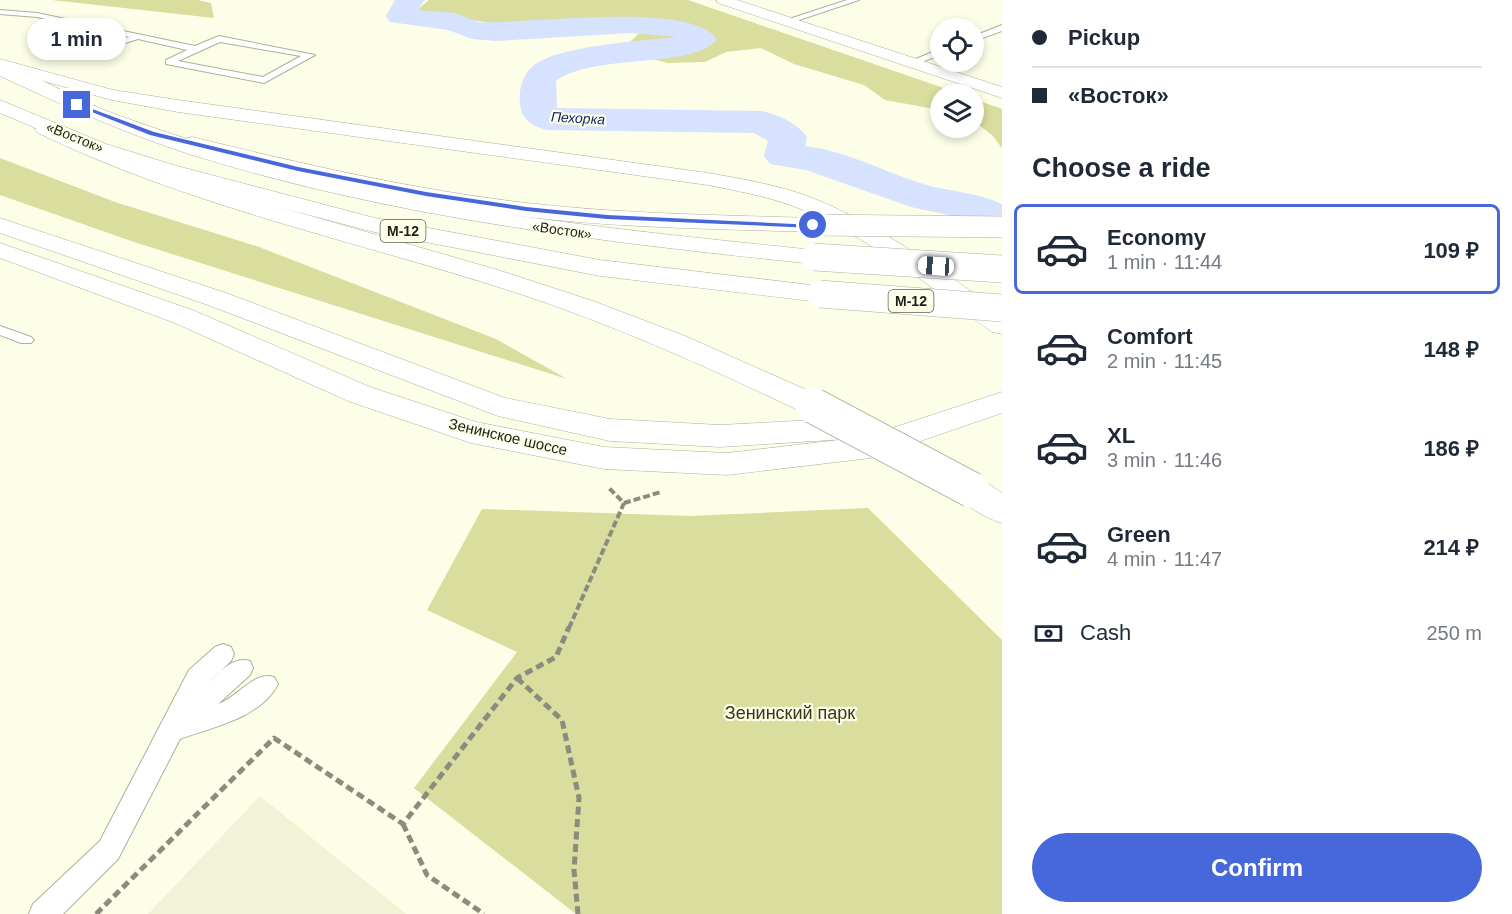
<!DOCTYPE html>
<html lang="en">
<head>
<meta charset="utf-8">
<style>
	:root { --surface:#fff; --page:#f2f2f3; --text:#1f2937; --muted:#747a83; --line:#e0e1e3; --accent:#4668db }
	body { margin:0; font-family:Arial,sans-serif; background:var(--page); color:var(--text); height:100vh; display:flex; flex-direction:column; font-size:22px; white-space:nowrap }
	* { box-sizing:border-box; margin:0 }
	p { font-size:20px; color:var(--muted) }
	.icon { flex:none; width:33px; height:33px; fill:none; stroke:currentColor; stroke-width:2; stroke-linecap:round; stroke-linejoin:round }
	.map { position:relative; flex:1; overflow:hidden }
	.side { display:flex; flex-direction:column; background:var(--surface); width:510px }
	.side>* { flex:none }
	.banner { display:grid; align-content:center; height:132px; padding:0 30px; background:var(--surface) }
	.tools { position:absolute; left:930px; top:18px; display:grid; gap:12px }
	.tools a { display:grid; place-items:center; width:54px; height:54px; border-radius:50%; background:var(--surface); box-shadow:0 3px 9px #0003; font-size:30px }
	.end { position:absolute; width:27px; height:27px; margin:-14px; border:8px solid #4668db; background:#fff; box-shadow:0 0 0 3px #fff }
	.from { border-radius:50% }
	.bubble { position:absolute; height:42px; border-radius:21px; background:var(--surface); box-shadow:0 3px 9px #0003; font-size:20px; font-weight:800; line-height:42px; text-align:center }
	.car { position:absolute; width:18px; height:36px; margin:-18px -9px; border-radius:8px; box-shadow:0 0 4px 2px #0007; background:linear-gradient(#fff 24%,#345 0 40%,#fff 0 76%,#345 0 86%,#fff 0) }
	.banner b { display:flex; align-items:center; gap:21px; height:57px; font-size:22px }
	.banner b+b { border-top:2px solid var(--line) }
	.banner i { width:15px; height:15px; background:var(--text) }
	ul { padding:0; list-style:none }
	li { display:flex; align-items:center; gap:18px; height:90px; margin:0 12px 9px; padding:0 18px; border:3px solid transparent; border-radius:9px }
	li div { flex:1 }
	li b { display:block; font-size:22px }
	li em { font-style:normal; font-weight:800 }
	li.active { border-color:var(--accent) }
	li>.icon { width:54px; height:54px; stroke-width:1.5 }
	h2 { padding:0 30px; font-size:27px; line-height:72px }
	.pay { display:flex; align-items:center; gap:15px; height:66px; padding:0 30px; font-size:22px }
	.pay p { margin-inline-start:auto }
	.action { display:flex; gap:12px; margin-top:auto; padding:12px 30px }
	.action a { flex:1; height:69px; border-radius:36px; background:var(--accent); color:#fff; font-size:24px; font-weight:800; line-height:69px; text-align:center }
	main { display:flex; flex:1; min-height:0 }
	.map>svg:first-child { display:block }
	.built { fill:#f0f3d5 }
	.green { fill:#d9dd9e }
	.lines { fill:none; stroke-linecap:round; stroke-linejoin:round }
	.river { fill:#d7e2fe; fill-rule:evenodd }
	.service-casing { stroke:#aeb09a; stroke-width:2 }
	.minor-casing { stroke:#aeb09a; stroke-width:1 }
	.secondary-casing { stroke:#aeb09a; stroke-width:1 }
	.primary-casing { stroke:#aeb09a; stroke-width:1 }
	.trunk-casing { stroke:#aeb09a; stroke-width:1 }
	.path-far1 { stroke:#8b8c7d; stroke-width:4; stroke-dasharray:7 3; stroke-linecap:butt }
	.path { stroke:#8b8c7d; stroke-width:5; stroke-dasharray:8 4.5; stroke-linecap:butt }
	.service { fill:#fff; fill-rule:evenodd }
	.minor { fill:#fff; fill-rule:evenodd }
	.secondary { fill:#fff; fill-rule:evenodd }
	.primary { fill:#fff; fill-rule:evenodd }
	.trunk { fill:#fff; fill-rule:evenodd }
	.primary-bridge-far2-casing { stroke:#aeb09a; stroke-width:22; stroke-linecap:butt }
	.primary-bridge-far1-casing { stroke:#aeb09a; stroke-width:28; stroke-linecap:butt }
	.primary-bridge-casing { stroke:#aeb09a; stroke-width:37; stroke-linecap:butt }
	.trunk-bridge-casing { stroke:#aeb09a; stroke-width:28; stroke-linecap:butt }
	.primary-bridge-far2 { stroke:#fff; stroke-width:21 }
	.primary-bridge-far1 { stroke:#fff; stroke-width:27 }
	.primary-bridge { stroke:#fff; stroke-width:35 }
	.trunk-bridge { stroke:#fff; stroke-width:27 }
	.route { fill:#4668db }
	.labels { text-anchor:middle; stroke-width:4.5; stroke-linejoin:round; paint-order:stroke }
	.far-water-label { font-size:14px; font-style:italic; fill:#101f68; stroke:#fcfee7 }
	.far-street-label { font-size:14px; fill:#1f1f17; stroke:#fcfee7 }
	.shield { fill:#fcfee7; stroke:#616255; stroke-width:1.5 }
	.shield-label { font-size:14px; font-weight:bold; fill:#1f1f17 }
	.street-label { font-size:15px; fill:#1f1f17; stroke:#fcfee7 }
	.near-park-label { font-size:18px; fill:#363817; stroke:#fcfee7 }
</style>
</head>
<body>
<main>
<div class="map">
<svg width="1002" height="914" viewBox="0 0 1002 914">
	<rect width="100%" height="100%" fill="#fcfee7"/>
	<!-- built -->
	<path class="built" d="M260 796 406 914H148Z"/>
	<!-- green -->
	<g class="green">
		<path d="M52 0H198L211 3 214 18Z"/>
		<path d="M429 0H688L961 94H940V110L885 100 864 85 794 64 761 48 726 52 705 62 668 63 637 55 629 43 639 33 628 23C586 19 545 27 503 24 474 22 446 14 417 10Z"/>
		<path d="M974 99 1002 109V148L992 135 974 121Z"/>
		<path d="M0 158 115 202 259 247 496 339 567 379 134 242 0 195Z"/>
		<path d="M868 508 1002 640V914H576L414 788 517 652 427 610 482 509 691 516Z"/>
	</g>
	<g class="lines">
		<!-- river -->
		<path class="river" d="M395 0H425L417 10 455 13 478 22C528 25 689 0 717 39 697 69 592 53 556 81L557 108 762 111C779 115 797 123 807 137L805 146C850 151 891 176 934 187 958 192 980 194 1002 204V233L958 217 911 207 806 170 770 164 764 156 768 141 754 133 547 130C532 126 522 120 520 104 519 90 521 76 533 66 559 45 642 41 677 37L631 33 496 41 472 39 448 30 390 22 386 16Z"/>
		<!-- service casing -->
		<g class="service-casing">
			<g id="service">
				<path d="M847 0H859L790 23 783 21Z"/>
				<path d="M0 10 37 13 195 46 219 36 315 55 264 83 166 64V60L187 50 138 39 97 52V48L129 37 37 17 0 14ZM220 42 301 56 263 77 178 61Z"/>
				<path d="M1002 25V31L974 41V36Z"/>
				<path d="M940 49V55L911 66 906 63Z"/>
				<path d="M0 326 31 337 34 340 31 343H21L0 335Z"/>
				<path d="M223 644 231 647 234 654 231 661 204 687C216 676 232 655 250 661L253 668 250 675 218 704C237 698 254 670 274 677L278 684C261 718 212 727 180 739L118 859 63 914H29L33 904 100 841 189 670 215 647Z"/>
			</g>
		</g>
		<!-- minor casing -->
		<g class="minor-casing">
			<path id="minor" d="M716 0H737L1002 87V98L718 3Z"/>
		</g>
		<!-- secondary casing -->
		<g class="secondary-casing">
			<g id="secondary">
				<path d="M0 59 113 90 178 100 708 173C742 179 778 185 810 197 881 225 941 271 1002 313V334L992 332C929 286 867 235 793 206 766 196 737 191 708 185L178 112 112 100 0 69Z"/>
				<path d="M0 218 226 293 505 398 610 419 720 425 852 418 863 421 868 428 863 435 854 438 868 436 1002 392V413L871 458 727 475 604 469 471 443 348 401 175 323 0 258V243L195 311 370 387 476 422 604 447 727 453 847 439 720 447 610 441 498 416 208 305 0 233Z"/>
			</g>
		</g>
		<!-- primary casing -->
		<g class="primary-casing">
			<g id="primary">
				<path d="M45 123 193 182 498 270 593 301 685 336 818 395 822 402 818 409 807 412 796 409C703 365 610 323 511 291 352 240 189 206 38 133L35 129Z"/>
				<path d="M192 137C303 164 414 190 527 203 622 214 718 215 813 218L821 220 825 225 821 230 813 232C718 229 622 228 527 217 412 203 298 175 185 147L182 143 185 139Z"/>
				<path d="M972 478 984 481 1002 493V523C985 518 964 506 955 490L960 481Z"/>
			</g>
		</g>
		<!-- trunk casing -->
		<g class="trunk-casing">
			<g id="trunk">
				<path d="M0 65C36 74 70 96 104 110 168 134 233 154 299 172 467 216 642 232 814 250L823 252 826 257 823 262 814 264C603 242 392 218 189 154 124 133 62 105 0 76Z"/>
				<path d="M0 100 106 144 177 166 375 218 600 260 820 286 829 288 833 294 829 300 820 302 600 276 374 232 161 176 92 152 0 113Z"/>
			</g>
		</g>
		<!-- path-far1 -->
		<g class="path-far1">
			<path d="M624 503 661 492"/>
			<path d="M569 628 624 503 608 487"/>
		</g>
		<!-- path -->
		<g class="path">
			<path d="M517 678 562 720 579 798 574 870 578 914"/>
			<path d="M403 824 427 875 484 914"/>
			<path d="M96 914 274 738 403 824 517 678 556 657 569 627"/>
		</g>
		<!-- service -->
		<use href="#service" class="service"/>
		<!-- minor -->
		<use href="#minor" class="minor"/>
		<!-- secondary -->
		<use href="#secondary" class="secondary"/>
		<!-- primary -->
		<use href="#primary" class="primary"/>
		<!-- trunk -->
		<use href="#trunk" class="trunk"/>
		<!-- primary-bridge-far2 casing -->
		<g class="primary-bridge-far2-casing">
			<path id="primary-bridge-far2" d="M813 225 1002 227"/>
		</g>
		<!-- primary-bridge-far1 casing -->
		<g class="primary-bridge-far1-casing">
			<path id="primary-bridge-far1" d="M807 402 816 407"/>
		</g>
		<!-- primary-bridge casing -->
		<g class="primary-bridge-casing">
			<path id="primary-bridge" d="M814 406 972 490"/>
		</g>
		<!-- trunk-bridge casing -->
		<g class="trunk-bridge-casing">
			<g id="trunk-bridge">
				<path d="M814 257 1002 269"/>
				<path d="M820 294 1002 308"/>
			</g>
		</g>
		<!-- primary-bridge-far2 -->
		<use href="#primary-bridge-far2" class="primary-bridge-far2"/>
		<!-- primary-bridge-far1 -->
		<use href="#primary-bridge-far1" class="primary-bridge-far1"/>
		<!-- primary-bridge -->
		<use href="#primary-bridge" class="primary-bridge"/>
		<!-- trunk-bridge -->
		<use href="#trunk-bridge" class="trunk-bridge"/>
	</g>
	<!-- route -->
	<path class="route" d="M79 104 154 132 298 167 426 192 526 207 607 215 816 225 813 228 607 219 526 211 426 196 298 171 150 135 74 105Z"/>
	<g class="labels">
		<!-- far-water labels -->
		<g class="far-water-label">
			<text transform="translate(578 118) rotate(3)" y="5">Пехорка</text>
		</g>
		<!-- far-street labels -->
		<g class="far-street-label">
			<text transform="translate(75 137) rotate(22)" y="5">«Восток»</text>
			<text transform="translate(562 230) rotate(8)" y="5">«Восток»</text>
		</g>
		<!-- shield labels -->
		<g class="shield">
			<rect x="380.5" y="220" width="45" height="22" rx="4.5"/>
			<rect x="888.5" y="290" width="45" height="22" rx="4.5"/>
		</g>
		<g class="shield-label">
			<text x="403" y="236">М-12</text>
			<text x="911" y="306">М-12</text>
		</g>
		<!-- street labels -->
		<g class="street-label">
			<text transform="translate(508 437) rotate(13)" y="5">Зенинское шоссе</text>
		</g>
		<!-- near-park labels -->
		<g class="near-park-label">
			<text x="790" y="719">Зенинский парк</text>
		</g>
	</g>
</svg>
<div class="tools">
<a><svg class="icon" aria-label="locate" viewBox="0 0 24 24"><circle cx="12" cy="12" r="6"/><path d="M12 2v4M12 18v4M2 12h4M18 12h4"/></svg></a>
<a><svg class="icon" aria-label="layers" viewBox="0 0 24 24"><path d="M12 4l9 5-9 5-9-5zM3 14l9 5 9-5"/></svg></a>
</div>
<i class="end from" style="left:813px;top:225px"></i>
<i class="end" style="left:77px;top:105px"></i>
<div class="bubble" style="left:27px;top:18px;width:99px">1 min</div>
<i class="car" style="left:936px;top:266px;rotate:274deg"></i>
</div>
<section class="side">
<div class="banner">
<b><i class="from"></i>Pickup</b>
<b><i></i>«Восток»</b>
</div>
<h2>Choose a ride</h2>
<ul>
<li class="active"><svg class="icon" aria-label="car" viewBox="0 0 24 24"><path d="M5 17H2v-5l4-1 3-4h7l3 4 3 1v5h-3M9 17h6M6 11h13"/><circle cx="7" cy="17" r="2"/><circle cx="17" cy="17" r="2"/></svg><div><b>Economy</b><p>1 min · 11:44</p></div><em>109 ₽</em></li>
<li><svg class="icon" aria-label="car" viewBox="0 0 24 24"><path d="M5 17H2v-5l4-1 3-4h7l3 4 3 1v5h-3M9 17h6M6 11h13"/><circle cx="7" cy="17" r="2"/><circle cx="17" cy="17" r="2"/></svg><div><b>Comfort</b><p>2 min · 11:45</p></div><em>148 ₽</em></li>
<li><svg class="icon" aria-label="car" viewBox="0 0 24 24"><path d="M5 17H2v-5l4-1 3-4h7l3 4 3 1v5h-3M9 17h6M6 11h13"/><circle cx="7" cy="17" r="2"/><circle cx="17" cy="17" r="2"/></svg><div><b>XL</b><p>3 min · 11:46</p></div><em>186 ₽</em></li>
<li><svg class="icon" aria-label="car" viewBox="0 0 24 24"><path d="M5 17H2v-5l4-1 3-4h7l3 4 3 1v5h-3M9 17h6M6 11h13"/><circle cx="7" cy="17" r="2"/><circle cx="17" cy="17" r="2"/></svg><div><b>Green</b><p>4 min · 11:47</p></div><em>214 ₽</em></li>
</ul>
<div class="pay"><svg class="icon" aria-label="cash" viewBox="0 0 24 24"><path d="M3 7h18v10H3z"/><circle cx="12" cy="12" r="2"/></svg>Cash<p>250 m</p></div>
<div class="action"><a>Confirm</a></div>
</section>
</main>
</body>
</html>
